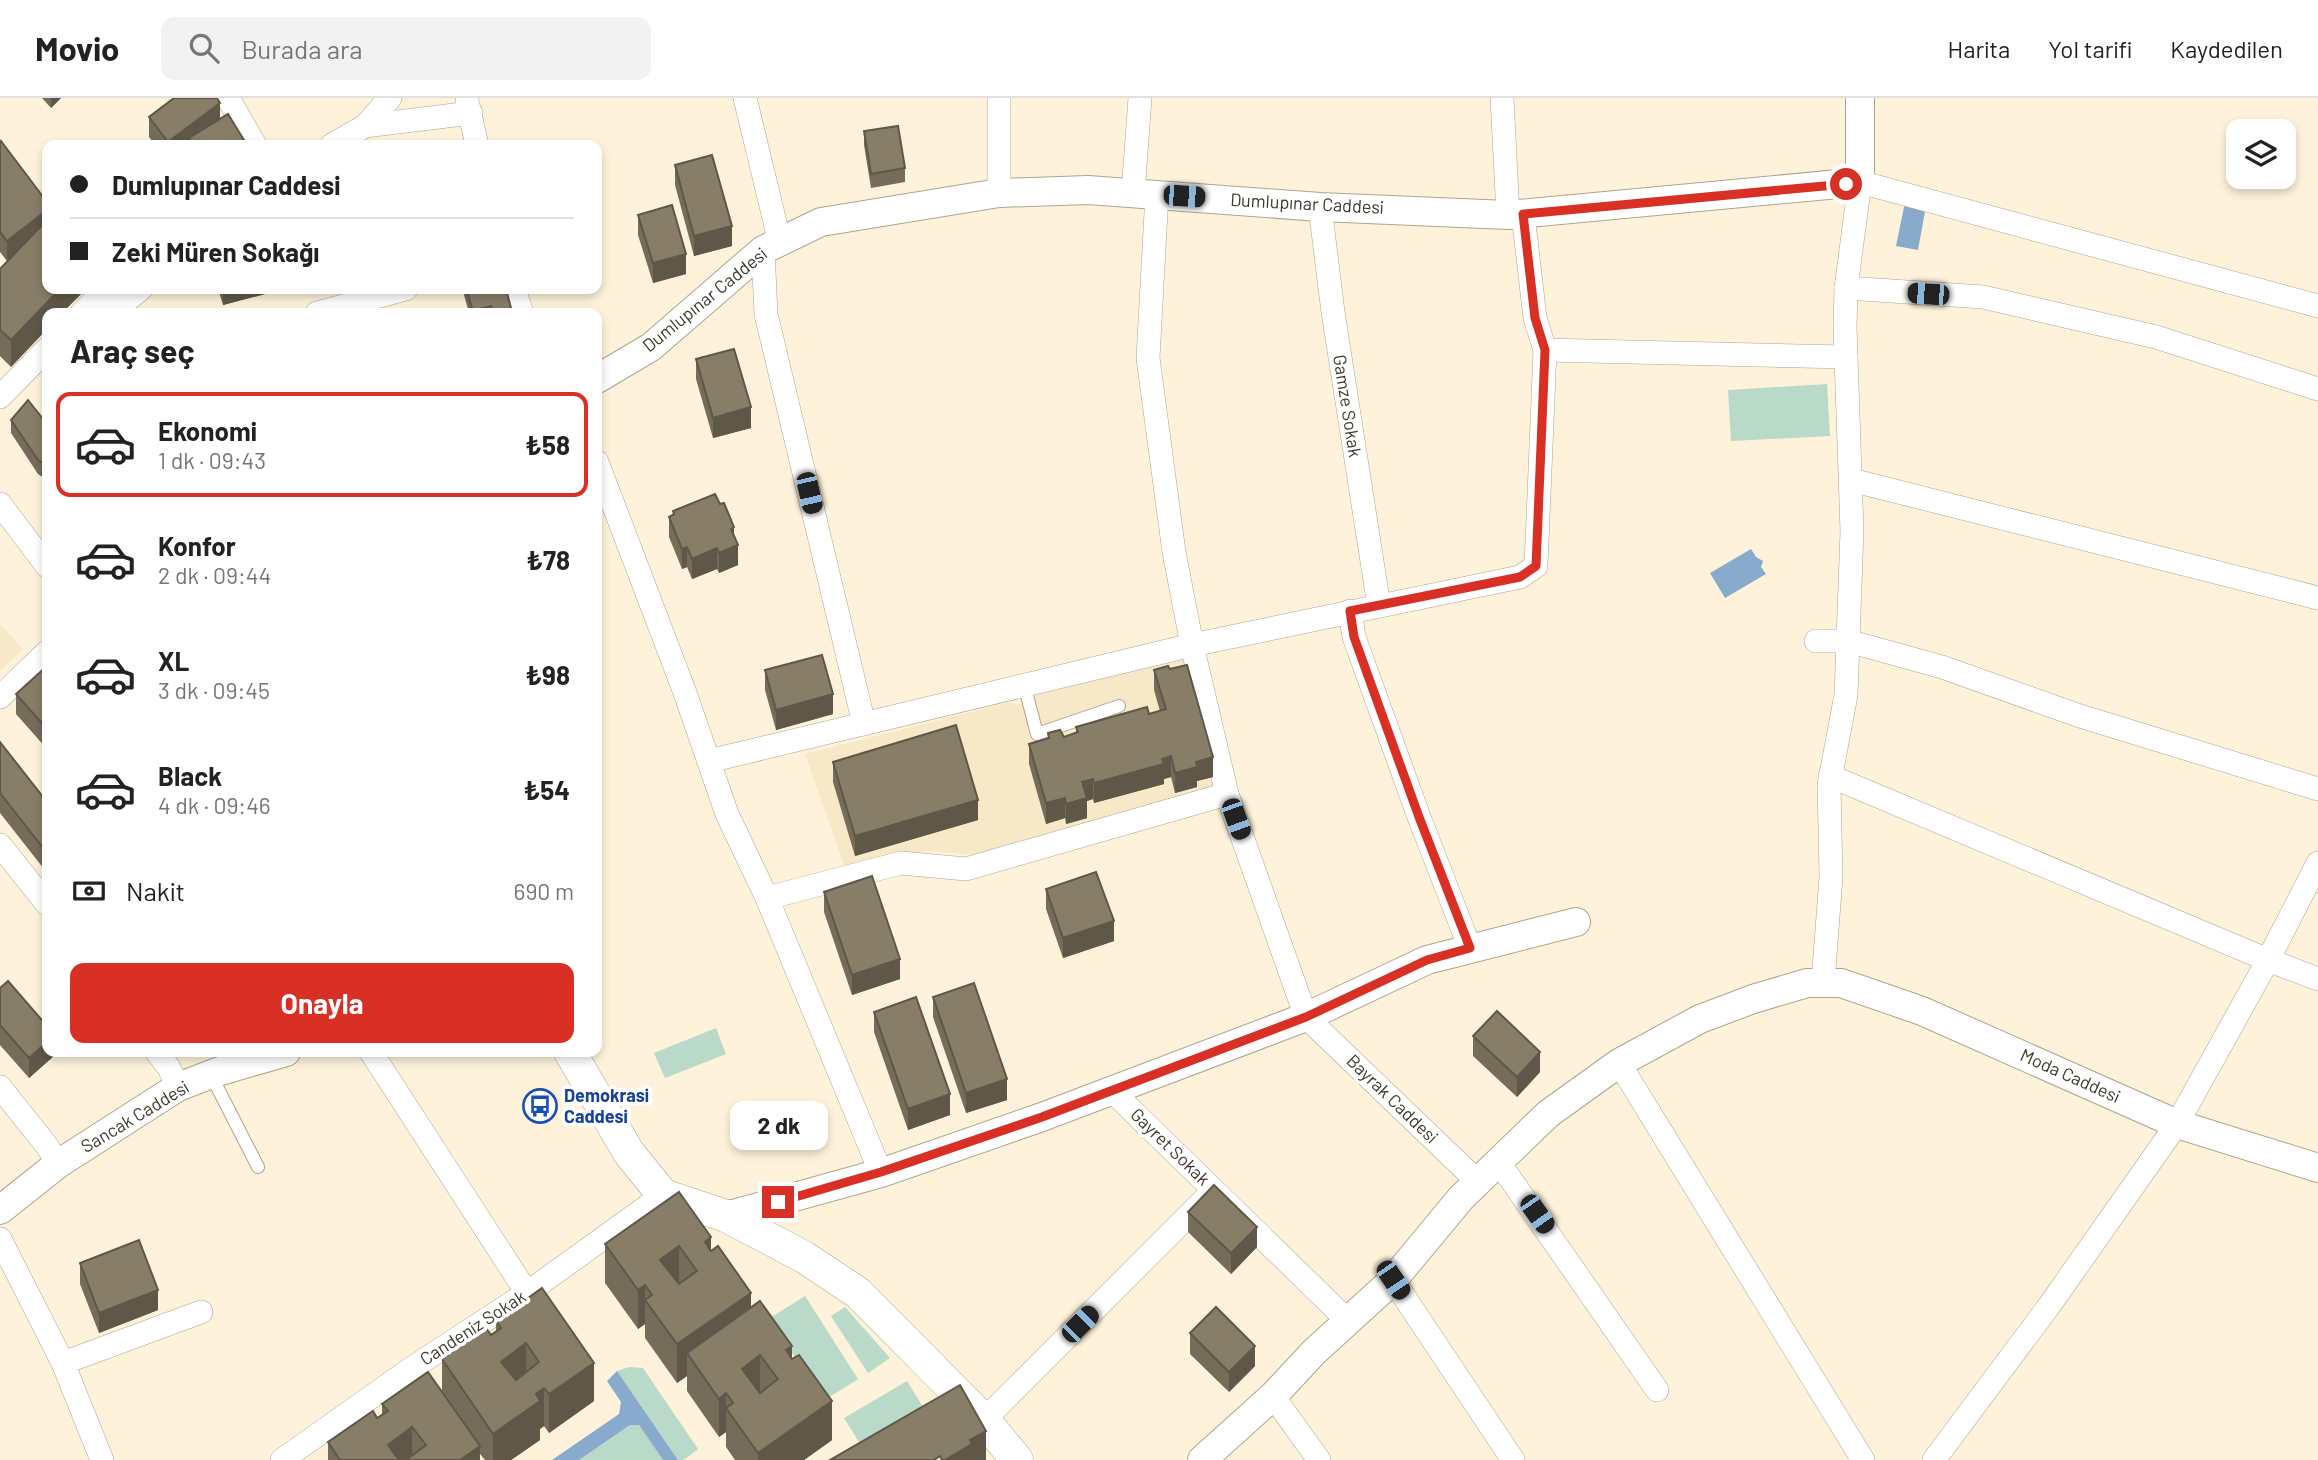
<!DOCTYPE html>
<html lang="tr">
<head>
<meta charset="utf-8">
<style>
	:root { --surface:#fff; --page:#f2f2f2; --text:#222; --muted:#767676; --line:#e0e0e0; --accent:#d93025 }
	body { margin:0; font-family:Barlow,sans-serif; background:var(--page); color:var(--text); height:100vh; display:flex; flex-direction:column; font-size:26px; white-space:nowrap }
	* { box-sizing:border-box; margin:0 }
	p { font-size:23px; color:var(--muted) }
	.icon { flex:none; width:38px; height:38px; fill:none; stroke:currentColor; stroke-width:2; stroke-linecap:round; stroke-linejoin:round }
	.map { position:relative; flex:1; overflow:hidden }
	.sheet { position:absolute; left:42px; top:210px; width:560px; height:749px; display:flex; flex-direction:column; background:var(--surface); border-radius:14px; box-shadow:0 4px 10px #0003 }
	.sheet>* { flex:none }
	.banner { position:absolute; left:42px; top:42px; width:560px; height:154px; border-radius:14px; box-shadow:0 4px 10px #0003; display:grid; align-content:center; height:154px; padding:0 28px; background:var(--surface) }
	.buttons { position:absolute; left:2226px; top:21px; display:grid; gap:14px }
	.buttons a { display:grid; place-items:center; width:70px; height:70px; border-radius:14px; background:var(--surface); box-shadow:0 4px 10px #0003; font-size:35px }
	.end { position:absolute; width:32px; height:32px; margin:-16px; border:9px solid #d93025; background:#fff; box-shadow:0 0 0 4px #fff }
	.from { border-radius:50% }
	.bubble { position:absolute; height:49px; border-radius:14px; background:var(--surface); box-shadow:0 4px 10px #0003; font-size:23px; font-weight:700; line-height:49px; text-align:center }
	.car { position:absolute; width:21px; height:42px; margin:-21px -10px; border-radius:9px; box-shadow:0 0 5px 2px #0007; background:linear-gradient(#222 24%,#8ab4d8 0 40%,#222 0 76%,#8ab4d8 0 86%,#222 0) }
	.banner b { display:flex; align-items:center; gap:24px; height:66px; font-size:26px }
	.banner b+b { border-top:2px solid var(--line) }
	.banner i { width:18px; height:18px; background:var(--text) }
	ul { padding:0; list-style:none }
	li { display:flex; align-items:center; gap:21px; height:105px; margin:0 14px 10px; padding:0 14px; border:4px solid transparent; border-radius:14px }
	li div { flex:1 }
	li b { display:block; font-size:26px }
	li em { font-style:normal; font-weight:700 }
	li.selected { border-color:var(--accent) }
	li>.icon { width:63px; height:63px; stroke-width:1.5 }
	h2 { padding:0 28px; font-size:32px; line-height:84px }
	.pay { display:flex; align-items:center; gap:18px; height:77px; padding:0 28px; font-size:26px }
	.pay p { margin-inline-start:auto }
	.primary-button { display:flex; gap:14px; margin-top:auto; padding:14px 28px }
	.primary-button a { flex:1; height:80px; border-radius:14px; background:var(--accent); color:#fff; font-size:28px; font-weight:700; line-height:80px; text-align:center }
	header { display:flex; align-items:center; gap:42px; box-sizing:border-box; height:98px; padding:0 35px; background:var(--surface); border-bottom:2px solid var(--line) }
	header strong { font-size:33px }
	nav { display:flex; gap:38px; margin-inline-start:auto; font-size:24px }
	.search { width:490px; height:63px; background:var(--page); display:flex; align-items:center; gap:18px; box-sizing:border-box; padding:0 24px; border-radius:14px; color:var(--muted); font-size:26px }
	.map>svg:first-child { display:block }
	.built { fill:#f7e8c8 }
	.green { fill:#b9d9c9 }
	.water { fill:#87aacd }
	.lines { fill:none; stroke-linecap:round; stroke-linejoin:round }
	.service-casing { stroke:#afa48d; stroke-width:14 }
	.minor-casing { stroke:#afa48d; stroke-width:24 }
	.tertiary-casing { stroke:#afa48d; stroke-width:30 }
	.secondary-casing { stroke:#afa48d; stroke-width:33 }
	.service { stroke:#fff; stroke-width:12 }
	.minor { stroke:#fff; stroke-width:23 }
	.tertiary { stroke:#fff; stroke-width:28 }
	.secondary { stroke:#fff; stroke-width:32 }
	.wall { fill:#756c59 }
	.shaded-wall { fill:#5f5849 }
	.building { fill:#887e68; stroke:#5f5849; stroke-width:2; fill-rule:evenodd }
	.route { stroke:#d93025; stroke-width:9 }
	.labels { text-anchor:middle; stroke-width:7; stroke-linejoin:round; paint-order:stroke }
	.street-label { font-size:18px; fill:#3d392f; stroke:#fff }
	.transit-label { font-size:18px; font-weight:bold; fill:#164399; stroke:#fff; text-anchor:start }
</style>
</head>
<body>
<header>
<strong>Movio</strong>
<div class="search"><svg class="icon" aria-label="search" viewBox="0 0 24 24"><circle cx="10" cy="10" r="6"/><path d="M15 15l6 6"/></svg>Burada ara</div>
<nav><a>Harita</a><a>Yol tarifi</a><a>Kaydedilen</a></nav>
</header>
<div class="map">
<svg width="2318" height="1362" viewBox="0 0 2318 1362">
	<rect width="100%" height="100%" fill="#fef3da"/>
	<!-- built -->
	<g class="built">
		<path d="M0 526 23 551 0 573Z"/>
		<path d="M1189 560 1223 686 991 758 927 753 854 771 845 770 805 656 1010 604 1014 607 1031 603 1038 594Z"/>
	</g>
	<!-- green -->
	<g class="green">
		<path d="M1827 286 1830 338 1731 343 1728 292Z"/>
		<path d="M716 930 726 956 665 980 654 955Z"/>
		<path d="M805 1198 858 1281 823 1303 770 1220Z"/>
		<path d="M845 1209 890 1260 868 1275 831 1218Z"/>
		<path d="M629 1269 643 1270 698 1351 684 1362H678L617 1273Z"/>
		<path d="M907 1283 926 1314 864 1352 844 1320Z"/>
		<path d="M630 1327H639L663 1362H579Z"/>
	</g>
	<!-- water -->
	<g class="water">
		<path d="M1905 104 1926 108 1918 152 1896 148Z"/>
		<path d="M1751 451 1756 459 1763 463 1761 469 1766 476 1725 500 1710 475Z"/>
		<path d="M617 1273 678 1362H663L639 1327H630L579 1362H552L619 1316 621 1304 607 1283Z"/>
	</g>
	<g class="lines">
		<!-- service casing -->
		<g class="service-casing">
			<g id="service">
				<path d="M1024 586 1037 636 1119 608"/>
				<path d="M211 977 258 1069"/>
			</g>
		</g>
		<!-- minor casing -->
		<g class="minor-casing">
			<g id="minor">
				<path d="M228 0 255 47"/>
				<path d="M745 0 780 145"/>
				<path d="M999 0V95"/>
				<path d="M1502 0 1508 117"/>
				<path d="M467 3 477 47"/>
				<path d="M365 28 390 0"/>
				<path d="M332 47 365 28 471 15"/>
				<path d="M1133 95 1140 0"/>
				<path d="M1157 96 1148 260 1174 454 1192 547 1227 696 1306 919 1477 1083"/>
				<path d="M1320 109 1333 214 1379 508"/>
				<path d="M763 152 766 216 864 626"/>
				<path d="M1846 190 1983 199 2156 239 2318 291"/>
				<path d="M514 191 522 215"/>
				<path d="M113 213 141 191"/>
				<path d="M82 215 103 194"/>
				<path d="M317 215 406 191"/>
				<path d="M1545 252 1846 259"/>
				<path d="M0 299 47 251"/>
				<path d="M597 364 684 592 727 716 767 800 881 1075"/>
				<path d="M1851 382 2318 500"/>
				<path d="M0 406 47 468"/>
				<path d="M1350 513 1354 539 1419 719 1470 850"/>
				<path d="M1816 543H1848L1942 569 2080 618 2318 691"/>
				<path d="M0 599 47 554"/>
				<path d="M709 663 1192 547 1520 479 1536 468 1545 252 1535 220 1523 116"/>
				<path d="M1830 678 2268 862 2318 765"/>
				<path d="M0 747 47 806"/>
				<path d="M767 800 901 765 966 771 1227 696"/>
				<path d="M1823 884 1831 779 1829 687 1846 597 1852 433 1845 229 1846 190 1860 84 2318 208"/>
				<path d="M157 954 169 970 178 989"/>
				<path d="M371 954 527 1195"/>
				<path d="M1619 965 1863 1362"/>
				<path d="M0 989 47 1048 58 1066"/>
				<path d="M1112 993 1348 1223"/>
				<path d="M1498 1063 1657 1292"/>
				<path d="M0 1141 63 1265 102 1362"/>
				<path d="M1393 1182 1513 1362"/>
				<path d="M63 1265 201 1214"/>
				<path d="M1273 1298 1319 1362"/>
				<path d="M984 1322 1209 1097"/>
				<path d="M282 1362 412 1270 527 1195 663 1097"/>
				<path d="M1934 1362 2049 1208 2177 1026 2268 862 2318 881"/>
			</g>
		</g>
		<!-- tertiary casing -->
		<g class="tertiary-casing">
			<g id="tertiary">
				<path d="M597 281 651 249 763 152 821 124 999 95 1088 92 1320 109 1508 117 1860 84V0"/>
				<path d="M0 1112 58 1066 178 989 217 974 286 954"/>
				<path d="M726 1118 881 1075 1042 1019 1306 919 1427 862 1576 824"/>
				<path d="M1202 1362 1273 1298 1314 1254 1393 1182 1461 1100 1548 1016 1619 965 1700 921 1753 901 1807 885H1841L1922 913 2177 1026 2318 1070"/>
			</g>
		</g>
		<!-- secondary casing -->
		<g class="secondary-casing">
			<g id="secondary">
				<path d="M100 191 115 215"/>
				<path d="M570 954 629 1055 663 1097 726 1118 804 1159 858 1195 984 1322 1017 1362"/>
			</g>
		</g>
		<!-- service -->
		<use href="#service" class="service"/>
		<!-- minor -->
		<use href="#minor" class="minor"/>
		<!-- tertiary -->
		<use href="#tertiary" class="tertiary"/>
		<!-- secondary -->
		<use href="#secondary" class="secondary"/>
	</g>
	<!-- wall -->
	<g class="wall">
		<path d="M42 0H61L51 10Z"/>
		<path d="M149 19 220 20 247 47H155L149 39Z"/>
		<path d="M864 33 905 70V84L871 90 864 47Z"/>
		<path d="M0 45 47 191H86L62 215H47V231L11 269 0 258V171L10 160 7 163 0 154Z"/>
		<path d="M675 67 732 148 694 158 675 87Z"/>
		<path d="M638 117 686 176 653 185 638 137Z"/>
		<path d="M218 191H265V196L223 207Z"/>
		<path d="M464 191H506L511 215H469L464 197Z"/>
		<path d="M696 261 751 330 713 340 696 281Z"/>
		<path d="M11 322 47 326 44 380 38 376 11 335Z"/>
		<path d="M673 413 734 437 738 467 719 475 717 471 692 481 687 469 682 471 669 439V419L673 417Z"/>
		<path d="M47 568V651L16 616V596Z"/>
		<path d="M765 572 833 616 776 632 765 592Z"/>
		<path d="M1154 572 1213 679 1197 683V689L1175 695 1171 679 1164 681V686L1094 705 1093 701 1087 703V720L1066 726 1065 720 1046 726 1029 666V646L1048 640V635L1064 639 1076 635V629L1149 616 1160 613 1154 592Z"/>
		<path d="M0 644 47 704 44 771 0 715Z"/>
		<path d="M833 664 978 722 855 758 833 684Z"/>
		<path d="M1046 791 1114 843 1063 860 1046 811Z"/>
		<path d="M824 794 900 881 852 897 824 814Z"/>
		<path d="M0 890 55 954V957L29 980 0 947Z"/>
		<path d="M933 899 1007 1002 966 1015 933 919Z"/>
		<path d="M874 914 950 1017 908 1032 874 934Z"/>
		<path d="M1473 938 1540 974 1517 999 1473 958Z"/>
		<path d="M679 1094 711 1152 751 1210 792 1261 832 1342 804 1362H735L726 1349V1334L719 1339 687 1293V1278L677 1285 645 1240V1226L638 1231 605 1185V1146Z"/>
		<path d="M1188 1114 1257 1149 1231 1176 1188 1134Z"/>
		<path d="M80 1165 158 1212 99 1235 80 1186Z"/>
		<path d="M542 1190 594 1303 549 1335 544 1328 540 1331V1342L511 1362H485L480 1356V1362H328V1344L382 1317V1306L442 1292V1261L496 1233V1223Z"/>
		<path d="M1190 1235 1255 1268 1229 1294 1190 1256Z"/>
	</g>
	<!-- shaded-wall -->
	<g class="shaded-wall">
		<path d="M51 0H61L51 10Z"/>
		<path d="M220 5V25L189 40V47H168V44Z"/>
		<path d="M47 112V132L7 163V143Z"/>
		<path d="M732 128V148L694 158V138Z"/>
		<path d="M686 156V176L653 185V165Z"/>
		<path d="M60 191H86L62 215H47V231L11 269V242Z"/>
		<path d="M233 191H265V196L223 207V193Z"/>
		<path d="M491 208V215H473V213Z"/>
		<path d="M511 210V215H494Z"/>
		<path d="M751 309V330L713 340V320Z"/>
		<path d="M47 363V377L44 380V366Z"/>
		<path d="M734 429V449L738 447V467L719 475V455L731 431Z"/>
		<path d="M687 449V469L682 471V451Z"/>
		<path d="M717 450V471L692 481V461Z"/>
		<path d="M833 596V616L776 632V612Z"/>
		<path d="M1171 658V679L1164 681V686L1094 705V685Z"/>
		<path d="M1213 659V679L1197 683V689L1175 695V675L1196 664Z"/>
		<path d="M1093 681V701L1087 703V720L1066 726V706L1082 684Z"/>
		<path d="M1065 700V720L1046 726V705Z"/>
		<path d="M978 702V722L855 758V738Z"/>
		<path d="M47 748V768L44 771V751Z"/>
		<path d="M1114 823V843L1063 860V840Z"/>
		<path d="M900 861V881L852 897V877Z"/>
		<path d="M47 944V954H55V957L29 980V960Z"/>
		<path d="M1540 954V974L1517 999V979Z"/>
		<path d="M1007 981V1002L966 1015V995Z"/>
		<path d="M950 996V1017L908 1032V1011Z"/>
		<path d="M1257 1129V1149L1231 1176V1155Z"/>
		<path d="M711 1139V1178L705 1144Z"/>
		<path d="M679 1148V1187L660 1162Z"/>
		<path d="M645 1187V1226L638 1231V1192Z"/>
		<path d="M158 1192V1212L99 1235V1215Z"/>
		<path d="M751 1195V1234L687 1255V1278L677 1285V1246Z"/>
		<path d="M526 1245V1284L501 1303V1264Z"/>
		<path d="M792 1248V1287L786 1252Z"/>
		<path d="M1255 1248V1268L1229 1294V1274Z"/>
		<path d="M760 1257V1296L742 1271Z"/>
		<path d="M594 1265V1303L549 1335V1296Z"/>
		<path d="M544 1290V1328L540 1331V1342L511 1362H493V1336L536 1296Z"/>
		<path d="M726 1295V1334L719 1339V1301Z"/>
		<path d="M832 1303V1342L804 1362H758V1355Z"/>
		<path d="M412 1329V1362H388V1347Z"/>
		<path d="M986 1333V1362H945L970 1342Z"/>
		<path d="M480 1348V1362H460Z"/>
	</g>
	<!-- building -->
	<g class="building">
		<path d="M174 0H217L220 5 168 44 149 19Z"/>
		<path d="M228 16 247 47H193L189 40Z"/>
		<path d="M898 28 905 70 871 76 864 33Z"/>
		<path d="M1 43 47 104V112L7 143 0 134V45Z"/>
		<path d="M712 57 732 128 694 138 675 67Z"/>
		<path d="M672 107 686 156 653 165 638 117Z"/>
		<path d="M47 122V191H60L11 242 0 232V171Z"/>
		<path d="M466 191H506L511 210 493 215 491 208 473 213Z"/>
		<path d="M734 251 751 309 713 320 696 261Z"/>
		<path d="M28 302 47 326V363L44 366 38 362 11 322Z"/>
		<path d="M715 396 720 406 724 405 734 429 731 431 738 447 719 455 717 450 692 461 687 449 682 451 669 419 674 416 673 413Z"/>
		<path d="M822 557 833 596 776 612 765 572Z"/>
		<path d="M1187 567 1213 659 1196 664 1197 669 1175 675 1171 658 1162 661 1164 666 1094 685 1093 681 1082 684 1087 700 1066 706 1065 700 1046 705 1029 646 1049 640 1048 635 1060 632 1064 639 1078 634 1076 629 1147 609 1149 616 1166 611 1154 572 1168 568 1170 571Z"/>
		<path d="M47 568V631L16 596Z"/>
		<path d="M956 627 978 702 855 738 833 664Z"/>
		<path d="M0 644 47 704V748L44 751 0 695Z"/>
		<path d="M1096 774 1114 823 1063 840 1046 791Z"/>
		<path d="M872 778 900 861 852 877 824 794Z"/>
		<path d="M8 883 47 928V944L29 960 0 927V890Z"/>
		<path d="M974 885 1007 981 966 995 933 899Z"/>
		<path d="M916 899 950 996 908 1011 874 914Z"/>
		<path d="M1497 913 1540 954 1517 979 1473 938Z"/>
		<path d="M1214 1087 1257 1129 1231 1155 1188 1114Z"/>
		<path d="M679 1094 711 1139 705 1144 711 1153 718 1148 751 1195 677 1246 645 1202 652 1197 645 1187 638 1192 605 1146ZM679 1148 697 1173 679 1186 660 1162Z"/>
		<path d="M139 1142 158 1192 99 1215 80 1165Z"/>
		<path d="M542 1190 594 1265 549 1296 544 1290 536 1296 540 1303 493 1336 442 1261 486 1230 491 1237 501 1230 496 1223ZM526 1245 539 1264 516 1282 501 1264Z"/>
		<path d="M760 1203 792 1248 786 1252 792 1261 799 1257 832 1303 758 1355 726 1310 733 1305 726 1295 719 1301 687 1255ZM760 1257 778 1281 760 1295 742 1271Z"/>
		<path d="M1216 1209 1255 1248 1229 1274 1190 1235Z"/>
		<path d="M428 1274 480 1348 460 1362H406L426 1347 412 1329 388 1347 399 1362H340L328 1344 373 1313 377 1320 388 1313 382 1306Z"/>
		<path d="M960 1287 986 1333 970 1342 972 1346 945 1362H942L940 1358 934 1362H830Z"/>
	</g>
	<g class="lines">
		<!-- route -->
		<path class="route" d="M778 1104 881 1074 1042 1019 1306 919 1427 862 1470 850 1419 719 1354 539 1350 513 1520 479 1536 468 1545 252 1535 220 1523 116 1846 86"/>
	</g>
	<!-- icons -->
	<defs>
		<g id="bus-ring" transform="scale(1.75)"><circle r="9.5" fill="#fff" stroke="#1a4fb4" stroke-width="1.5"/><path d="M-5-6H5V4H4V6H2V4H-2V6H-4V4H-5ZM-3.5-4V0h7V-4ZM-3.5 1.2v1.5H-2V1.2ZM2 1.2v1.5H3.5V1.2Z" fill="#1a4fb4"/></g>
	</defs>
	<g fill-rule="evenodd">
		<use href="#bus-ring" x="540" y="1008"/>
	</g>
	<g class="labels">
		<!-- street labels -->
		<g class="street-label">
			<text transform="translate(1307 106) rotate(3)" y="6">Dumlupınar Caddesi</text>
			<text transform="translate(705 202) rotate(-39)" y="6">Dumlupınar Caddesi</text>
			<text transform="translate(1347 308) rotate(81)" y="6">Gamze Sokak</text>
			<text transform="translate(2070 978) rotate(24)" y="6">Moda Caddesi</text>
			<text transform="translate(1392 1001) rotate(44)" y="6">Bayrak Caddesi</text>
			<text transform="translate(135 1019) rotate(-31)" y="6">Sancak Caddesi</text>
			<text transform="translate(1170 1049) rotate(44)" y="6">Gayret Sokak</text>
			<text transform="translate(473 1230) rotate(-33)" y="6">Candeniz Sokak</text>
		</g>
		<!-- transit labels -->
		<g class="transit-label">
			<text x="564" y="1004">Demokrasi<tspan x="564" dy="21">Caddesi</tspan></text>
		</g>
	</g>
</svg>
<div class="buttons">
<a><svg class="icon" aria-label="layers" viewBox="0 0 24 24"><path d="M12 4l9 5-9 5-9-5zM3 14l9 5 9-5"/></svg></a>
</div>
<i class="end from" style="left:1846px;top:86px"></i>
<i class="end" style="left:778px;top:1104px"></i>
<div class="bubble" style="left:730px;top:1003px;width:98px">2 dk</div>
<i class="car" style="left:1184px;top:98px;rotate:94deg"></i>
<i class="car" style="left:1928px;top:196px;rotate:274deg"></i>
<i class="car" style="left:809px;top:395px;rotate:167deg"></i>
<i class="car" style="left:1236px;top:721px;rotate:160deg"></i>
<i class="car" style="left:1537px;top:1116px;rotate:145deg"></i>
<i class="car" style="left:1393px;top:1182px;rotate:146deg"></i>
<i class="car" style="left:1080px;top:1226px;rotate:45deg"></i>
<div class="banner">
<b><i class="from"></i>Dumlupınar Caddesi</b>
<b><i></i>Zeki Müren Sokağı</b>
</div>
<section class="sheet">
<h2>Araç seç</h2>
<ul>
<li class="selected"><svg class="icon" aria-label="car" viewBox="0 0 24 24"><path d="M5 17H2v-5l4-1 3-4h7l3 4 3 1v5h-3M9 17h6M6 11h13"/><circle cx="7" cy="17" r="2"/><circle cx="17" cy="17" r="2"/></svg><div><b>Ekonomi</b><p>1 dk · 09:43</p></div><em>₺58</em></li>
<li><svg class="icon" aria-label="car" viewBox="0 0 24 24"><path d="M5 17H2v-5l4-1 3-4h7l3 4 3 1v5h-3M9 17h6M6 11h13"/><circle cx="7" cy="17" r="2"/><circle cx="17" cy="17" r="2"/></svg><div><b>Konfor</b><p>2 dk · 09:44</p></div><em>₺78</em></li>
<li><svg class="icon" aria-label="car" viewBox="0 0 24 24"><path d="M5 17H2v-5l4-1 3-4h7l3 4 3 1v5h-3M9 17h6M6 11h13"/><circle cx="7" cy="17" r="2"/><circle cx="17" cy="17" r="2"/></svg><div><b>XL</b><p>3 dk · 09:45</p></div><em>₺98</em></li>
<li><svg class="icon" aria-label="car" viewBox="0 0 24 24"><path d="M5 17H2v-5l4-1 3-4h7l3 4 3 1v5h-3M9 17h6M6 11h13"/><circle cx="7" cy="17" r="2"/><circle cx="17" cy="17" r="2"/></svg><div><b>Black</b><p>4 dk · 09:46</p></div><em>₺54</em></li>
</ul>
<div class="pay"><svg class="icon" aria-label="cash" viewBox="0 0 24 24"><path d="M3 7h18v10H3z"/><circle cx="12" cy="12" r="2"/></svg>Nakit<p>690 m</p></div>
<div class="primary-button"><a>Onayla</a></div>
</section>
</div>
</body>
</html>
